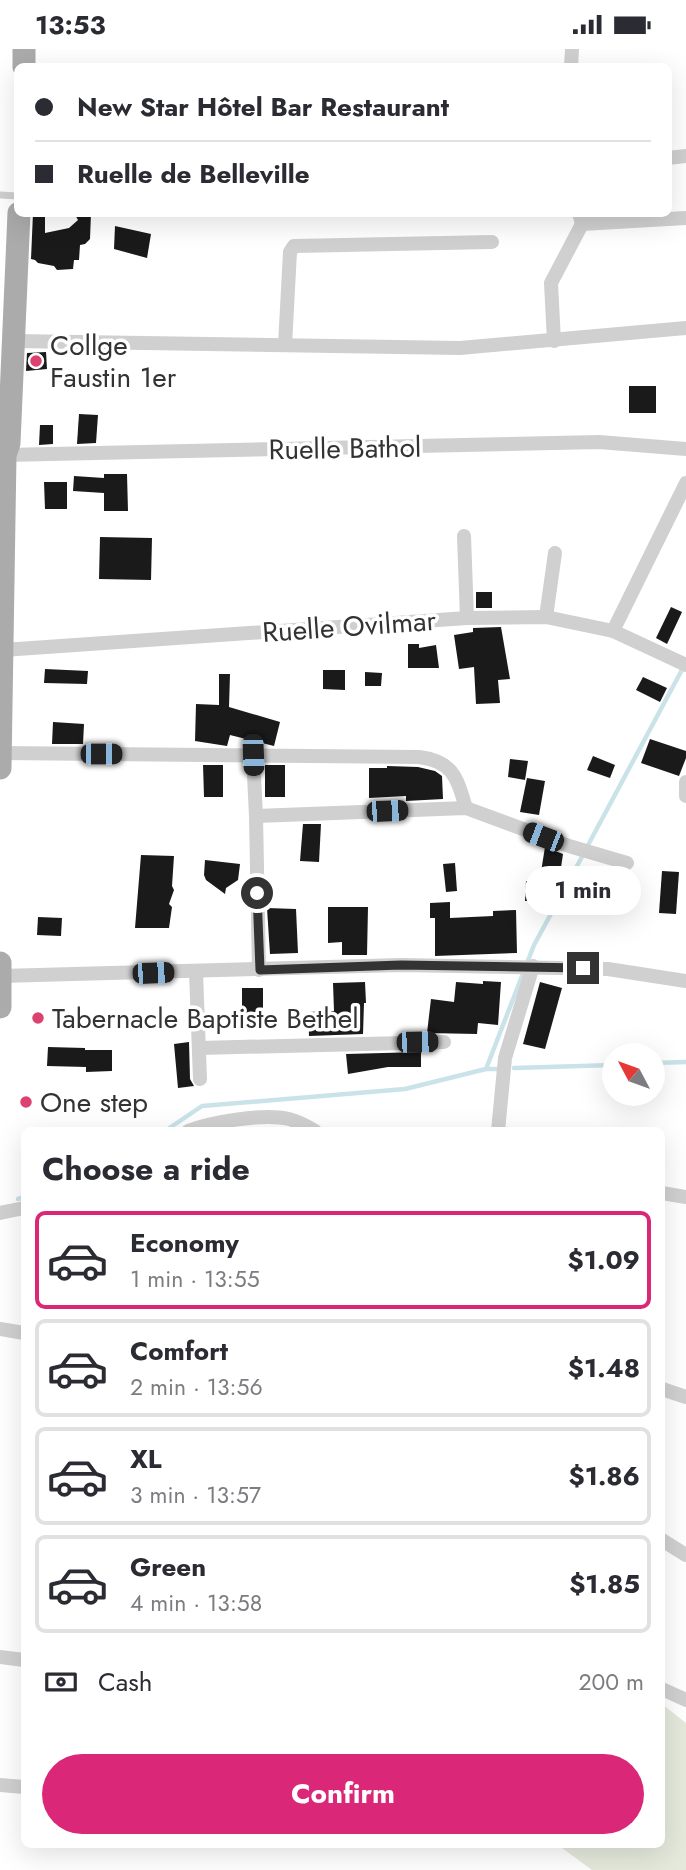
<!DOCTYPE html>
<html lang="en">
<head>
<meta charset="utf-8">
<style>
	:root { --surface:#fff; --page:#f7f7f7; --text:#2b2b33; --muted:#7c7c81; --line:#e1e1e2; --accent:#db2777 }
	body { margin:0; font-family:Jost,sans-serif; background:var(--page); color:var(--text); height:100vh; display:flex; flex-direction:column; font-size:26px; white-space:nowrap }
	* { box-sizing:border-box; margin:0 }
	p { font-size:23px; color:var(--muted) }
	.icon { flex:none; width:38px; height:38px; fill:none; stroke:currentColor; stroke-width:2; stroke-linecap:round; stroke-linejoin:round }
	.map { position:relative; flex:1; overflow:hidden }
	.drawer { position:absolute; left:21px; top:1078px; width:644px; height:721px; display:flex; flex-direction:column; background:var(--surface); border-radius:10px; box-shadow:0 7px 28px #0002 }
	.drawer>* { flex:none }
	.guide { position:absolute; left:14px; top:14px; width:658px; height:154px; border-radius:10px; box-shadow:0 7px 28px #0002; display:grid; align-content:center; height:154px; padding:0 21px; background:var(--surface) }
	.needle { width:46px; rotate:311deg }
	.tools { position:absolute; left:602px; top:994px; display:grid; gap:14px }
	.tools a { display:grid; place-items:center; width:63px; height:63px; border-radius:50%; background:var(--surface); box-shadow:0 7px 28px #0002; font-size:35px }
	.end { position:absolute; width:32px; height:32px; margin:-16px; border:9px solid #333; background:#fff; box-shadow:0 0 0 4px #fff }
	.from { border-radius:50% }
	.bubble { position:absolute; height:49px; border-radius:24px; background:var(--surface); box-shadow:0 7px 28px #0002; font-size:23px; font-weight:700; line-height:49px; text-align:center }
	.car { position:absolute; width:21px; height:42px; margin:-21px -10px; border-radius:9px; box-shadow:0 0 5px 2px #0007; background:linear-gradient(#222 24%,#8ab4d8 0 40%,#222 0 76%,#8ab4d8 0 86%,#222 0) }
	.guide b { display:flex; align-items:center; gap:24px; height:66px; font-size:26px }
	.guide b+b { border-top:2px solid var(--line) }
	.guide i { width:18px; height:18px; background:var(--text) }
	ul { padding:0; list-style:none }
	li { display:flex; align-items:center; gap:21px; height:98px; margin:0 14px 10px; padding:0 7px; border:4px solid var(--line); border-radius:10px }
	li div { flex:1 }
	li b { display:block; font-size:26px }
	li em { font-style:normal; font-weight:700 }
	li.selected { border-color:var(--accent) }
	li>.icon { width:63px; height:63px; stroke-width:1.5 }
	h2 { padding:0 21px; font-size:32px; line-height:84px }
	.pay { display:flex; align-items:center; gap:18px; height:77px; padding:0 21px; font-size:26px }
	.pay p { margin-inline-start:auto }
	.primary-button { display:flex; gap:14px; margin-top:auto; padding:14px 21px }
	.primary-button a { flex:1; height:80px; border-radius:42px; background:var(--accent); color:#fff; font-size:28px; font-weight:700; line-height:80px; text-align:center }
	.status { display:flex; justify-content:space-between; align-items:center; height:49px; padding:0 35px; background:var(--surface); direction:ltr }
	.status svg { height:19px; fill:currentColor }
	.map>svg:first-child { display:block }
	.green { fill:#e5e9dc }
	.lines { fill:none; stroke-linecap:round; stroke-linejoin:round }
	.stream { stroke:#cae3e8; stroke-width:4.5 }
	.building { fill:#1a1a1a }
	.service { stroke:#d0d0d0; stroke-width:7 }
	.minor { stroke:#d0d0d0; stroke-width:14 }
	.primary { stroke:#ababab; stroke-width:23 }
	.route { stroke:#333; stroke-width:9 }
	.poi-dot { fill:#dc426f; stroke:#fff; stroke-width:2.5 }
	.labels { text-anchor:middle; stroke-width:7; stroke-linejoin:round; paint-order:stroke }
	.poi-label { font-size:28px; fill:#333; stroke:#fff; text-anchor:start }
	.street-label { font-size:28px; fill:#333; stroke:#fff }
</style>
</head>
<body>
<div class="status"><b>13:53</b><svg viewBox="0 0 49 12"><path d="M0 12V9h3v3zM5 12V6h3v6zM10 12V3h3v9zM15 12V0h3v12zM26 1h20v11H26zM47 4h2v5h-2z"/></svg></div>
<div class="map">
<svg width="686" height="1821" viewBox="0 0 686 1821">
	<rect width="100%" height="100%" fill="#fff"/>
	<!-- green -->
	<path class="green" d="M662 1655 686 1674V1821H592L558 1796H662Z"/>
	<g class="lines">
		<!-- stream -->
		<g class="stream">
			<path d="M587 798 684 617"/>
			<path d="M653 1014 686 1013"/>
			<path d="M514 1019 614 1016"/>
			<path d="M486 1020 534 896 583 806"/>
			<path d="M165 1082 202 1057 405 1040 486 1020H497"/>
			<path d="M18 1150 24 1148"/>
		</g>
	</g>
	<!-- building -->
	<g class="building">
		<path d="M33 164H45V184L69 179 78 171 74 164H91L90 190 85 195 80 196 79 211H74L73 220 57 221 54 217 38 214 35 211 31 210Z"/>
		<path d="M115 177 151 185 147 209 114 200Z"/>
		<path d="M46 303 47 320 26 322 27 304Z"/>
		<rect x="629" y="337" width="27" height="27"/>
		<path d="M79 365 98 366 96 394 77 395Z"/>
		<path d="M40 376H53V395L39 396Z"/>
		<path d="M104 425H127L128 462H104V444L73 442 74 427 104 429Z"/>
		<path d="M44 433H67V460H45Z"/>
		<path d="M100 488 152 489 151 531 99 530Z"/>
		<rect x="476" y="543" width="16" height="16"/>
		<path d="M671 558 682 563 667 595 656 589Z"/>
		<path d="M501 578 510 630 498 631 500 654 476 655 474 618 459 620 454 586 473 583V579Z"/>
		<path d="M408 595H419V599L436 596 439 619H408Z"/>
		<path d="M45 620 88 622 87 635 44 634Z"/>
		<path d="M323 621H345V641L323 640Z"/>
		<path d="M365 623 382 624 381 637H365Z"/>
		<path d="M219 625H230L229 658 280 673 274 697 230 686 227 697 195 692 196 655 219 656Z"/>
		<path d="M643 628 667 639 660 653 636 641Z"/>
		<path d="M53 673 84 675 83 695H52Z"/>
		<path d="M650 690 686 702V709L679 727 641 714Z"/>
		<path d="M593 707 615 716 610 729 587 721Z"/>
		<path d="M510 710 528 712 525 731 508 728Z"/>
		<path d="M203 716H223V748H204Z"/>
		<rect x="265" y="716" width="20" height="32"/>
		<path d="M387 717 418 718 435 722 442 727 443 750 406 752V747L369 749V719H387Z"/>
		<path d="M527 729 545 732 539 766 520 763Z"/>
		<path d="M303 775H321L319 813 300 812Z"/>
		<path d="M545 798 563 805 559 832 540 829Z"/>
		<path d="M141 806 174 807 172 837 174 841 169 855 172 858 169 879H135Z"/>
		<path d="M205 811 240 815 238 831 226 839 225 845 206 831 204 826Z"/>
		<path d="M455 814 457 842 446 843 443 815Z"/>
		<path d="M662 822 679 823 676 865 659 864Z"/>
		<path d="M526 832H542V852H525Z"/>
		<path d="M450 853V869L493 867V862L516 861 517 904 435 907V869H430V854Z"/>
		<path d="M328 858H368L367 906H342V893L328 894Z"/>
		<path d="M267 859 296 860 298 904 270 905Z"/>
		<path d="M38 868 62 869 61 887 37 886Z"/>
		<path d="M483 932 501 933 498 976 478 974 477 985 427 984 431 950 454 953 456 933 483 935Z"/>
		<path d="M365 933 366 954H364L363 985 309 987 308 963 334 962 333 934Z"/>
		<path d="M540 933 562 939 545 1000 523 995Z"/>
		<rect x="242" y="939" width="21" height="39"/>
		<path d="M189 993 190 1030 194 1037 178 1039 174 995Z"/>
		<path d="M48 998 85 999V1001H112V1022L86 1023V1018L47 1017Z"/>
		<path d="M421 1003V1018H388L348 1025 346 1005Z"/>
	</g>
	<g class="lines">
		<!-- service -->
		<path class="service" d="M0 146 18 147"/>
		<!-- minor -->
		<g class="minor">
			<path d="M571 18 572 0"/>
			<path d="M668 109 686 107"/>
			<path d="M579 164 582 175 686 169"/>
			<path d="M15 292 460 299 686 279"/>
			<path d="M554 292 551 234 582 175"/>
			<path d="M285 296 290 203 294 197 492 193"/>
			<path d="M5 406 599 393 686 400"/>
			<path d="M464 487 467 569"/>
			<path d="M546 568 555 504"/>
			<path d="M613 582 686 434"/>
			<path d="M3 601 467 569 546 568 613 582 686 616"/>
			<path d="M0 704 419 708C453 712 457 729 466 759"/>
			<path d="M253 706 256 767"/>
			<path d="M686 733V747"/>
			<path d="M259 921 256 767 466 759 569 797 627 814"/>
			<path d="M196 923 200 1030"/>
			<path d="M1 927 401 916 608 920 686 932"/>
			<path d="M199 999 444 993"/>
			<path d="M188 1082C212 1073 263 1064 289 1070 297 1072 307 1077 315 1082"/>
			<path d="M498 1082 505 1009 533 917"/>
			<path d="M662 1144 686 1148"/>
			<path d="M0 1164 24 1159"/>
			<path d="M0 1280 24 1284"/>
			<path d="M662 1340 686 1348"/>
			<path d="M662 1491 686 1506"/>
			<path d="M0 1608 24 1611"/>
			<path d="M662 1640 686 1651"/>
			<path d="M0 1736 24 1738"/>
		</g>
		<!-- primary -->
		<g class="primary">
			<path d="M24 18V0"/>
			<path d="M0 719 5 406 9 394 19 164"/>
			<path d="M0 914V958"/>
		</g>
	</g>
	<g class="lines">
		<!-- route -->
		<path class="route" d="M257 844 260 921 401 916 583 919"/>
	</g>
	<!-- markers -->
	<g class="poi-dot">
		<circle cx="36" cy="312" r="7"/>
		<circle cx="38" cy="969" r="7"/>
		<circle cx="26" cy="1053" r="7"/>
	</g>
	<g class="labels">
		<!-- poi labels -->
		<g class="poi-label">
			<text x="50" y="306">Collge<tspan x="50" dy="32">Faustin 1er</tspan></text>
			<text x="52" y="979">Tabernacle Baptiste Bethel</text>
			<text x="40" y="1063">One step</text>
		</g>
		<!-- street labels -->
		<g class="street-label">
			<text transform="translate(345 399) rotate(-1)" y="10">Ruelle Bathol</text>
			<text transform="translate(349 577) rotate(-4)" y="10">Ruelle Ovilmar</text>
		</g>
	</g>
</svg>
<div class="tools">
<a><svg class="needle" viewBox="-14 -14 28 28"><path d="M0-13l5 13h-10z" fill="#e53935"/><path d="M0 13l5-13h-10z" fill="#7c7c81"/></svg></a>
</div>
<i class="end from" style="left:257px;top:844px"></i>
<i class="end" style="left:583px;top:919px"></i>
<div class="bubble" style="left:525px;top:817px;width:116px">1 min</div>
<i class="car" style="left:101px;top:705px;rotate:90deg"></i>
<i class="car" style="left:253px;top:706px;rotate:178deg"></i>
<i class="car" style="left:387px;top:762px;rotate:88deg"></i>
<i class="car" style="left:543px;top:788px;rotate:291deg"></i>
<i class="car" style="left:153px;top:924px;rotate:88deg"></i>
<i class="car" style="left:417px;top:993px;rotate:89deg"></i>
<div class="guide">
<b><i class="from"></i>New Star Hôtel Bar Restaurant</b>
<b><i></i>Ruelle de Belleville</b>
</div>
<section class="drawer">
<h2>Choose a ride</h2>
<ul>
<li class="selected"><svg class="icon" aria-label="car" viewBox="0 0 24 24"><path d="M5 17H2v-5l4-1 3-4h7l3 4 3 1v5h-3M9 17h6M6 11h13"/><circle cx="7" cy="17" r="2"/><circle cx="17" cy="17" r="2"/></svg><div><b>Economy</b><p>1 min · 13:55</p></div><em>$1.09</em></li>
<li><svg class="icon" aria-label="car" viewBox="0 0 24 24"><path d="M5 17H2v-5l4-1 3-4h7l3 4 3 1v5h-3M9 17h6M6 11h13"/><circle cx="7" cy="17" r="2"/><circle cx="17" cy="17" r="2"/></svg><div><b>Comfort</b><p>2 min · 13:56</p></div><em>$1.48</em></li>
<li><svg class="icon" aria-label="car" viewBox="0 0 24 24"><path d="M5 17H2v-5l4-1 3-4h7l3 4 3 1v5h-3M9 17h6M6 11h13"/><circle cx="7" cy="17" r="2"/><circle cx="17" cy="17" r="2"/></svg><div><b>XL</b><p>3 min · 13:57</p></div><em>$1.86</em></li>
<li><svg class="icon" aria-label="car" viewBox="0 0 24 24"><path d="M5 17H2v-5l4-1 3-4h7l3 4 3 1v5h-3M9 17h6M6 11h13"/><circle cx="7" cy="17" r="2"/><circle cx="17" cy="17" r="2"/></svg><div><b>Green</b><p>4 min · 13:58</p></div><em>$1.85</em></li>
</ul>
<div class="pay"><svg class="icon" aria-label="cash" viewBox="0 0 24 24"><path d="M3 7h18v10H3z"/><circle cx="12" cy="12" r="2"/></svg>Cash<p>200 m</p></div>
<div class="primary-button"><a>Confirm</a></div>
</section>
</div>
</body>
</html>
